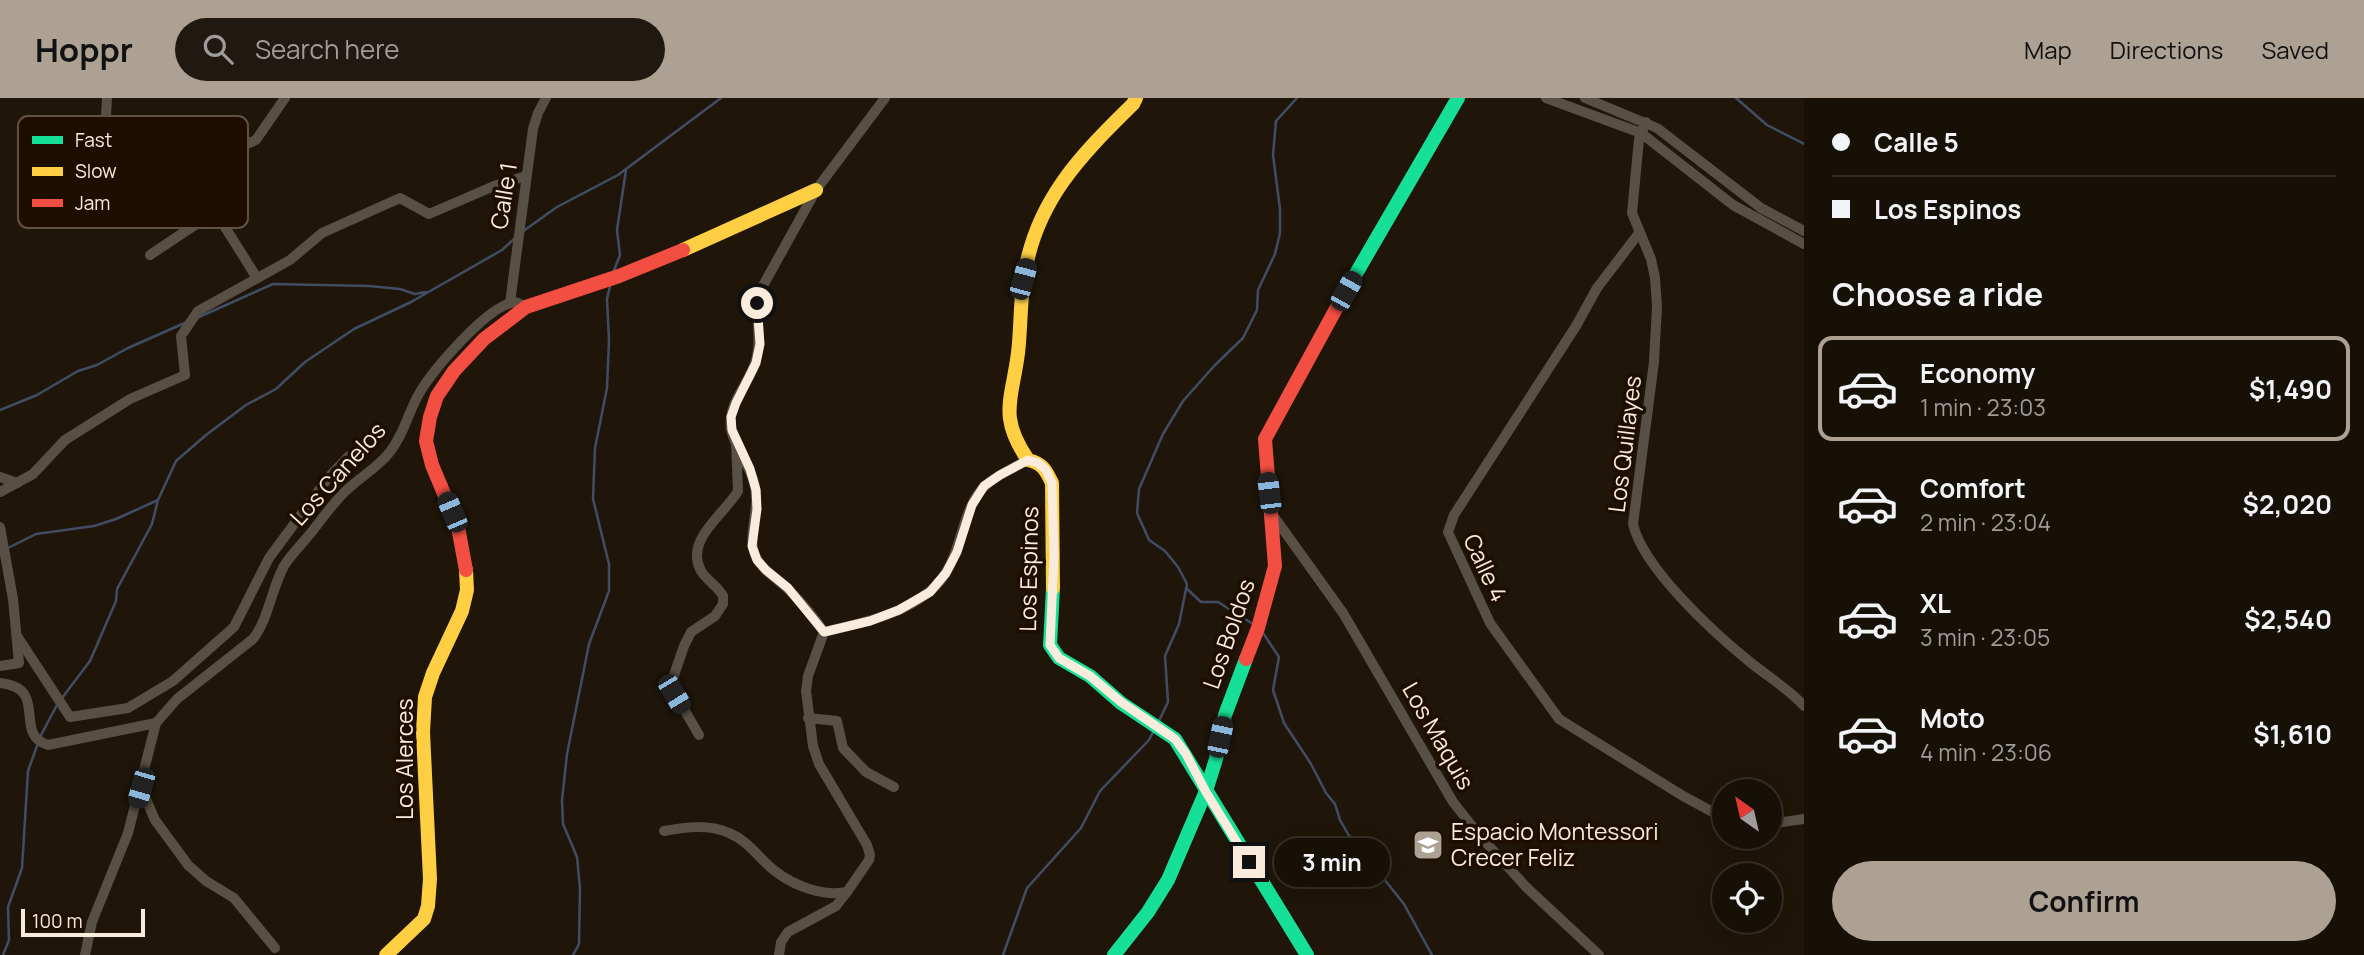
<!DOCTYPE html>
<html lang="en">
<head>
<meta charset="utf-8">
<style>
	:root { --surface:#171007; --page:#201911; --text:#f1f3f6; --muted:#9e9d9b; --line:#363028; --accent:#ada193 }
	body { margin:0; font-family:Manrope,sans-serif; background:var(--page); color:var(--text); height:100vh; display:flex; flex-direction:column; font-size:26px; white-space:nowrap }
	* { box-sizing:border-box; margin:0 }
	p { font-size:23px; color:var(--muted) }
	.icon { flex:none; width:38px; height:38px; fill:none; stroke:currentColor; stroke-width:2; stroke-linecap:round; stroke-linejoin:round }
	.map { position:relative; flex:1; overflow:hidden }
	.details { display:flex; flex-direction:column; background:var(--surface); width:560px }
	.details>* { flex:none }
	.guide { display:grid; align-content:center; height:154px; padding:0 28px; background:var(--surface) }
	.needle { width:46px; rotate:326deg }
	.controls { position:absolute; left:1712px; top:681px; display:grid; gap:14px }
	.controls a { display:grid; place-items:center; width:70px; height:70px; border-radius:50%; background:var(--surface); box-shadow:0 4px 18px #0003,0 0 0 2px var(--line); font-size:35px }
	.scale { position:absolute; left:21px; bottom:18px; width:124px; box-sizing:border-box; padding-left:7px; border:4px solid #f9ecdd; border-top:0; font-size:19px; line-height:24px; white-space:nowrap; color:#f9ecdd; -webkit-text-stroke:5px #1e0e00; paint-order:stroke }
	.end { position:absolute; width:32px; height:32px; margin:-16px; border:9px solid #f9ecdd; background:#111; box-shadow:0 0 0 4px #111 }
	.from { border-radius:50% }
	.bubble { position:absolute; height:49px; border-radius:24px; background:var(--surface); box-shadow:0 4px 18px #0003,0 0 0 2px var(--line); font-size:23px; font-weight:700; line-height:49px; text-align:center }
	.car { position:absolute; width:21px; height:42px; margin:-21px -10px; border-radius:9px; box-shadow:0 0 5px 2px #0007; background:linear-gradient(#222 24%,#8ab4d8 0 40%,#222 0 76%,#8ab4d8 0 86%,#222 0) }
	.guide b { display:flex; align-items:center; gap:24px; height:66px; font-size:26px }
	.guide b+b { border-top:2px solid var(--line) }
	.guide i { width:18px; height:18px; background:var(--text) }
	ul { padding:0; list-style:none }
	li { display:flex; align-items:center; gap:21px; height:105px; margin:0 14px 10px; padding:0 14px; border:4px solid transparent; border-radius:14px }
	li div { flex:1 }
	li b { display:block; font-size:26px }
	li em { font-style:normal; font-weight:700 }
	li.selected { border-color:var(--accent) }
	li>.icon { width:63px; height:63px; stroke-width:1.5 }
	h2 { padding:0 28px; font-size:32px; line-height:84px }
	.cta { display:flex; gap:14px; margin-top:auto; padding:14px 28px }
	.cta a { flex:1; height:80px; border-radius:42px; background:var(--accent); color:#111; font-size:28px; font-weight:700; line-height:80px; text-align:center }
	header { display:flex; align-items:center; gap:42px; box-sizing:border-box; height:98px; padding:0 35px; background:var(--accent); color:#111 }
	header strong { font-size:33px }
	nav { display:flex; gap:38px; margin-inline-start:auto; font-size:24px }
	.search { width:490px; height:63px; background:var(--page); display:flex; align-items:center; gap:18px; box-sizing:border-box; padding:0 24px; border-radius:38px; color:var(--muted); font-size:26px }
	main { display:flex; flex:1; min-height:0 }
	.map>svg:first-child { display:block }
	.lines { fill:none; stroke-linecap:round; stroke-linejoin:round }
	.stream { stroke:#414d65; stroke-width:2.5 }
	.street { stroke:#585045; stroke-width:10 }
	.fast { stroke:#16e098; stroke-width:14 }
	.slow { stroke:#ffcf43; stroke-width:14 }
	.jam { stroke:#f24e42; stroke-width:14 }
	.route { stroke:#f9ecdd; stroke-width:9 }
	.labels { text-anchor:middle; stroke-width:7; stroke-linejoin:round; paint-order:stroke }
	.street-label { font-size:23px; fill:#f9ecdd; stroke:#1e0e00 }
	.poi-label { font-size:23px; fill:#f9ecdd; stroke:#1e0e00; text-anchor:start }
	.key { fill:#1e0e00; stroke:#605142; stroke-width:2 }
	.key-label { font-size:19px; fill:#f9ecdd }
</style>
</head>
<body>
<header>
<strong>Hoppr</strong>
<div class="search"><svg class="icon" aria-label="search" viewBox="0 0 24 24"><circle cx="10" cy="10" r="6"/><path d="M15 15l6 6"/></svg>Search here</div>
<nav><a>Map</a><a>Directions</a><a>Saved</a></nav>
</header>
<main>
<div class="map">
<svg width="1804" height="857" viewBox="0 0 1804 857">
	<rect width="100%" height="100%" fill="#1f1609"/>
	<g class="lines">
		<!-- stream -->
		<g class="stream">
			<path d="M1736 0 1767 27 1804 46"/>
			<path d="M522 134 557 109 618 77 721 0"/>
			<path d="M613 175 620 157 617 132 626 72"/>
			<path d="M199 219 273 186 369 188 400 191 415 196 426 194"/>
			<path d="M0 312 37 297 78 273 97 267 128 250 187 224"/>
			<path d="M6 451 36 436 94 428 116 421 158 402"/>
			<path d="M1187 491 1201 504H1218L1253 526"/>
			<path d="M1261 532 1279 559 1273 592 1284 625 1311 666 1326 695 1335 706 1340 722 1348 736 1404 806 1432 857"/>
			<path d="M62 600 90 563 116 503 117 491 152 426 158 402 176 363 206 337 246 307 276 291 305 264 354 231 411 204 502 152 514 141"/>
			<path d="M1158 625 1168 604 1165 558 1179 526 1187 486 1178 469 1165 453 1149 442 1137 415 1139 391 1163 336 1183 303 1215 267 1243 240 1257 212 1258 192 1275 156 1280 135V111L1273 57 1276 23 1297 0"/>
			<path d="M40 639 58 605"/>
			<path d="M3 857 9 842 8 809 22 770 28 673 38 645"/>
			<path d="M573 857 579 846 580 790 577 759 563 726 562 702 567 656 589 546 609 493V466L593 401 595 350 607 290 609 242 607 201 610 188"/>
			<path d="M1003 857 1027 790 1081 730 1100 693 1149 642 1153 634"/>
		</g>
		<!-- street -->
		<g class="street">
			<path d="M1546 0 1641 35 1733 107 1804 146"/>
			<path d="M1585 0 1657 30 1761 110 1804 133"/>
			<path d="M106 18 107 0"/>
			<path d="M1646 24 1639 41 1632 115 1651 161 1655 180 1657 208 1654 264 1633 426C1643 470 1714 535 1750 564 1767 578 1789 591 1804 608"/>
			<path d="M1639 135 1597 190 1576 228 1454 417 1448 434 1490 525 1559 621 1683 698 1724 720"/>
			<path d="M150 157 198 125 214 92"/>
			<path d="M257 180 218 118 212 72 221 57 256 42 285 0"/>
			<path d="M510 205 533 31 538 15 546 0"/>
			<path d="M0 379 17 385"/>
			<path d="M0 394 33 376 65 342 130 301 185 277 181 238 198 213 290 162 322 135 400 100 429 116 494 88 526 78"/>
			<path d="M1272 416 1343 515 1453 704 1480 738 1526 789 1599 857"/>
			<path d="M0 429 13 501 19 565 0 568"/>
			<path d="M824 534C814 519 803 506 790 493 779 481 763 474 756 459 747 441 758 416 756 396 755 372 735 354 731 331 727 305 750 285 756 262 763 238 753 216 760 193L816 92 885 0"/>
			<path d="M824 534C860 525 899 518 929 494 965 466 957 413 986 387 998 376 1014 370 1028 362"/>
			<path d="M17 538 70 619 128 610 173 583 234 529 269 460 328 380 349 358"/>
			<path d="M0 585C50 590 12 636 48 647L156 625"/>
			<path d="M808 620 837 623 843 650 866 674 894 689"/>
			<path d="M699 637 675 596 673 580 684 548 691 534 715 518 723 506V498C718 488 707 483 701 473 684 442 724 417 738 393L736 344"/>
			<path d="M141 690 155 722 188 767 206 783 234 800 275 850"/>
			<path d="M1769 726 1804 721"/>
			<path d="M664 733C686 729 708 726 729 735 749 743 759 761 775 773 794 788 824 799 847 794"/>
			<path d="M85 857 92 824 128 735 156 625 177 601 253 541C269 520 271 492 284 468 292 455 305 443 314 431 325 417 336 401 349 390 362 378 378 369 389 355 404 337 408 314 420 294 434 271 485 211 511 205 517 203 521 206 526 209"/>
			<path d="M779 857 781 844 788 834 836 808 847 794 869 762 870 757 867 747 819 666 813 648 806 593 808 578 824 534"/>
		</g>
		<!-- fast -->
		<g class="fast">
			<path d="M1343 198 1458 0"/>
			<path d="M1053 490 1050 547 1059 560 1090 578 1121 605 1175 641 1307 857"/>
			<path d="M1114 857 1148 814 1168 782 1206 693 1216 661 1225 617 1246 561"/>
		</g>
		<!-- slow -->
		<g class="slow">
			<path d="M683 152 816 92"/>
			<path d="M1053 490 1052 385C1046 372 1042 365 1028 362 998 318 1012 302 1018 255 1021 230 1020 204 1024 180 1035 103 1081 57 1133 6L1136 0"/>
			<path d="M386 857 424 821 428 808 430 781 423 634 425 599 433 575 462 513 467 492 466 472"/>
		</g>
		<!-- jam -->
		<g class="jam">
			<path d="M466 472 458 429 432 367 426 343 430 319 437 298 454 273 484 241 526 209 619 178 683 152"/>
			<path d="M1246 561 1258 530 1275 468 1265 341 1343 198"/>
		</g>
	</g>
	<g class="lines">
		<!-- route -->
		<path class="route" d="M757 205 760 246 756 265 736 305 731 319 732 332 750 371 756 392 757 411 752 448 757 462 766 472 788 490 824 534 870 523 899 512 930 494 946 475 957 454 972 407 984 388 1000 377 1028 362 1038 365 1046 372 1052 385 1054 457 1050 547 1059 560 1090 578 1121 604 1175 641 1186 656 1206 694 1249 764"/>
	</g>
	<!-- icons -->
	<defs>
		<g id="school-square" transform="scale(1.575)"><rect x="-9" y="-9" width="18" height="18" rx="4" fill="#ada193" stroke="#1e0e00"/><path d="M0-5L7-2L0 1L-7-2ZM-4 1L0 2.5L4 1V4Q0 6-4 4Z" fill="#fff"/></g>
	</defs>
	<g fill-rule="evenodd">
		<use href="#school-square" x="1428" y="747"/>
	</g>
	<g class="labels">
		<!-- street labels -->
		<g class="street-label">
			<text transform="translate(504 98) rotate(-81)" y="8">Calle 1</text>
			<text transform="translate(1625 346) rotate(-83)" y="8">Los Quillayes</text>
			<text transform="translate(338 376) rotate(-48)" y="8">Los Canelos</text>
			<text transform="translate(1485 470) rotate(65)" y="8">Calle 4</text>
			<text transform="translate(1029 471) rotate(-89)" y="8">Los Espinos</text>
			<text transform="translate(1229 536) rotate(-71)" y="8">Los Boldos</text>
			<text transform="translate(1438 638) rotate(60)" y="8">Los Maquis</text>
			<text transform="translate(405 661) rotate(-90)" y="8">Los Alerces</text>
		</g>
		<!-- poi labels -->
		<g class="poi-label">
			<text x="1451" y="742">Espacio Montessori<tspan x="1451" dy="26">Crecer Feliz</tspan></text>
		</g>
	</g>
	<!-- legend -->
	<rect x="18" y="18" width="230" height="112" rx="10" class="key"/>
	<rect x="32" y="38" width="31" height="8" fill="#16e098"/>
	<rect x="32" y="69" width="31" height="9" fill="#ffcf43"/>
	<rect x="32" y="101" width="31" height="8" fill="#f24e42"/>
	<g class="key-label">
		<text x="75" y="49">Fast</text>
		<text x="75" y="80">Slow</text>
		<text x="75" y="112">Jam</text>
	</g>
</svg>
<div class="controls">
<a><svg class="needle" viewBox="-14 -14 28 28"><path d="M0-13l5 13h-10z" fill="#e53935"/><path d="M0 13l5-13h-10z" fill="#9e9d9b"/></svg></a>
<a><svg class="icon" aria-label="locate" viewBox="0 0 24 24"><circle cx="12" cy="12" r="6"/><path d="M12 2v4M12 18v4M2 12h4M18 12h4"/></svg></a>
</div>
<div class="scale">100 m</div>
<i class="end from" style="left:757px;top:205px"></i>
<i class="end" style="left:1249px;top:764px"></i>
<div class="bubble" style="left:1274px;top:740px;width:116px">3 min</div>
<i class="car" style="left:1023px;top:181px;rotate:15deg"></i>
<i class="car" style="left:1346px;top:193px;rotate:29deg"></i>
<i class="car" style="left:1269px;top:395px;rotate:353deg"></i>
<i class="car" style="left:452px;top:414px;rotate:337deg"></i>
<i class="car" style="left:674px;top:596px;rotate:149deg"></i>
<i class="car" style="left:1220px;top:639px;rotate:12deg"></i>
<i class="car" style="left:141px;top:690px;rotate:196deg"></i>
</div>
<section class="details">
<div class="guide">
<b><i class="from"></i>Calle 5</b>
<b><i></i>Los Espinos</b>
</div>
<h2>Choose a ride</h2>
<ul>
<li class="selected"><svg class="icon" aria-label="car" viewBox="0 0 24 24"><path d="M5 17H2v-5l4-1 3-4h7l3 4 3 1v5h-3M9 17h6M6 11h13"/><circle cx="7" cy="17" r="2"/><circle cx="17" cy="17" r="2"/></svg><div><b>Economy</b><p>1 min · 23:03</p></div><em>$1,490</em></li>
<li><svg class="icon" aria-label="car" viewBox="0 0 24 24"><path d="M5 17H2v-5l4-1 3-4h7l3 4 3 1v5h-3M9 17h6M6 11h13"/><circle cx="7" cy="17" r="2"/><circle cx="17" cy="17" r="2"/></svg><div><b>Comfort</b><p>2 min · 23:04</p></div><em>$2,020</em></li>
<li><svg class="icon" aria-label="car" viewBox="0 0 24 24"><path d="M5 17H2v-5l4-1 3-4h7l3 4 3 1v5h-3M9 17h6M6 11h13"/><circle cx="7" cy="17" r="2"/><circle cx="17" cy="17" r="2"/></svg><div><b>XL</b><p>3 min · 23:05</p></div><em>$2,540</em></li>
<li><svg class="icon" aria-label="car" viewBox="0 0 24 24"><path d="M5 17H2v-5l4-1 3-4h7l3 4 3 1v5h-3M9 17h6M6 11h13"/><circle cx="7" cy="17" r="2"/><circle cx="17" cy="17" r="2"/></svg><div><b>Moto</b><p>4 min · 23:06</p></div><em>$1,610</em></li>
</ul>
<div class="cta"><a>Confirm</a></div>
</section>
</main>
</body>
</html>
